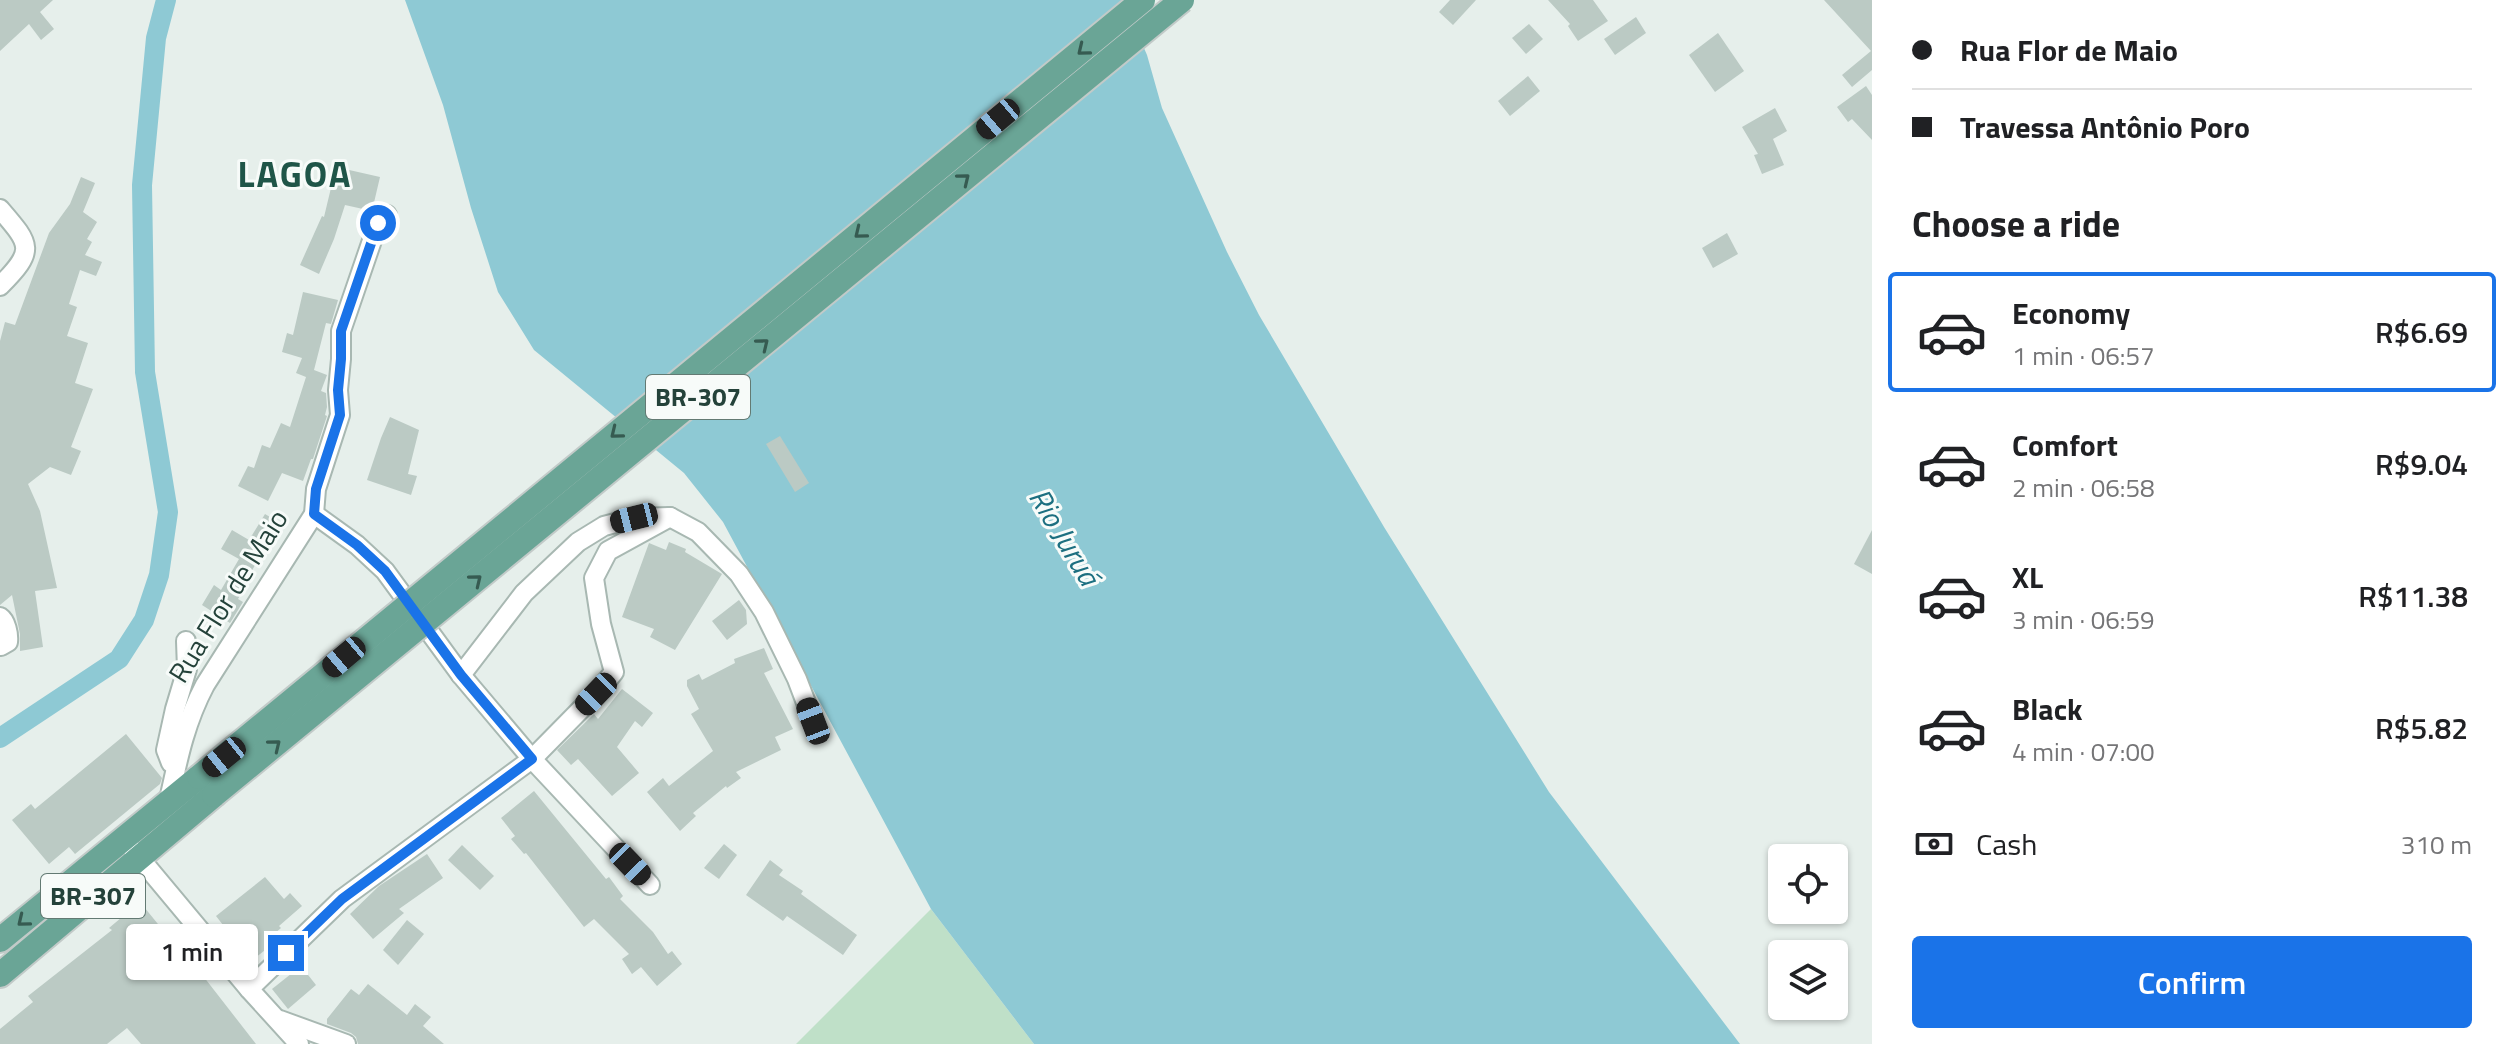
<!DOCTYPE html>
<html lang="en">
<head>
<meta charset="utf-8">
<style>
	:root { --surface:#fff; --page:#f6f6f6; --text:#202124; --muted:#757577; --line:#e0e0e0; --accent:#1a73e8 }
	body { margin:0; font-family:"Titillium Web",sans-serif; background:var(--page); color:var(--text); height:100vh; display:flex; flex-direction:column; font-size:30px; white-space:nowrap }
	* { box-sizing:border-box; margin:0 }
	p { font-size:26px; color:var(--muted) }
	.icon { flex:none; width:44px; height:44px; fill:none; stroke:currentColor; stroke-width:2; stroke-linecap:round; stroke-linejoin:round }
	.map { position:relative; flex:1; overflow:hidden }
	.panel { display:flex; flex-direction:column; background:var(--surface); width:640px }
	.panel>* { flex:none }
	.top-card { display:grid; align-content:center; height:176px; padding:0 40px; background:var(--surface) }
	.fabs { position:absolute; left:1768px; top:844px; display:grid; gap:16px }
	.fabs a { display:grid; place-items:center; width:80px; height:80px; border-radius:8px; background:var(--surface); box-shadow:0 2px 6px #0004; font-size:40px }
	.end { position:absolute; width:36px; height:36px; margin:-18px; border:10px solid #1a73e8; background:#fff; box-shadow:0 0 0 4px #fff }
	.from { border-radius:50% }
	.bubble { position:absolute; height:56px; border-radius:8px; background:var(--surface); box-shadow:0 2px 6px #0004; font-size:26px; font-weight:600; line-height:56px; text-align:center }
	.car { position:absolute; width:24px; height:48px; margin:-24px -12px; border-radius:10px; box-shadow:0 0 6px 2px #0007; background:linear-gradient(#222 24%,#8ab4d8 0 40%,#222 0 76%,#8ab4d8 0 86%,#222 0) }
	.top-card b { display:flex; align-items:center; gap:28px; height:76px; font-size:30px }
	.top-card b+b { border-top:2px solid var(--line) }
	.top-card i { width:20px; height:20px; background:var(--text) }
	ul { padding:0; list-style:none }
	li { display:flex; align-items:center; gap:24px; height:120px; margin:0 16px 12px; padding:0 24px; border:4px solid transparent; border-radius:8px }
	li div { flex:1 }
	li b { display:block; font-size:30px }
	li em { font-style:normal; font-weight:600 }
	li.on { border-color:var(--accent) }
	li>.icon { width:72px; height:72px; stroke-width:1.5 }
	h2 { padding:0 40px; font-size:36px; line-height:96px }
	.pay { display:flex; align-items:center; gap:20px; height:88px; padding:0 40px; font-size:30px }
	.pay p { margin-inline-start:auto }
	.button { display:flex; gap:16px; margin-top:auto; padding:16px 40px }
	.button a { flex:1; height:92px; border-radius:8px; background:var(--accent); color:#fff; font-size:32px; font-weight:600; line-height:92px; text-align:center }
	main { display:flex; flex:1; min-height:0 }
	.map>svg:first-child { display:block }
	.green { fill:#bfe0c8 }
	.water { fill:#8ec9d4 }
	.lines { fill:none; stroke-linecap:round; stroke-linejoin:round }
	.canal { stroke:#8ec9d4; stroke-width:20 }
	.building { fill:#bbcac4 }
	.minor-casing { stroke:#a8b8b2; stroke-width:22 }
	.primary-casing { stroke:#c2cac8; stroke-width:28 }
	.minor { stroke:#fff; stroke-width:18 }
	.primary { stroke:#6aa596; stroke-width:24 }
	.primary-bridge-casing { stroke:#c2cac8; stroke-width:28; stroke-linecap:butt }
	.primary-bridge { stroke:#6aa596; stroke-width:24 }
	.oneway { stroke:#365b51 }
	.route { stroke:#1a73e8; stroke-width:10 }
	.labels { text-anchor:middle; stroke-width:6; stroke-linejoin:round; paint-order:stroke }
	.shield { fill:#f7fbf9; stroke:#637a73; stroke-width:2 }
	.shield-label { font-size:26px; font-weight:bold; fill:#24423a }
	.street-label { font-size:28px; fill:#24423a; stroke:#f7fbf9 }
	.water-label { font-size:30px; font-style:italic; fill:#1c6f80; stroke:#f7fbf9 }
	.district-label { font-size:36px; font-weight:bold; letter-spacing:2px; fill:#1f5548; stroke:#f7fbf9 }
</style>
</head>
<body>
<main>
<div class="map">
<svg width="1872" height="1044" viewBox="0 0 1872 1044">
	<rect width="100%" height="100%" fill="#e6efeb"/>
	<!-- green -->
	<path class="green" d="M931 909 1034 1044H796Z"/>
	<!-- water -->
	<path class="water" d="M405 0H1123L1147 55 1162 108 1227 252 1259 315 1384 527 1549 792 1740 1044H1034L931 909 723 522 684 473 534 350 498 292 471 208 443 105Z"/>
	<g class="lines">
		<!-- canal -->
		<path class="canal" d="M0 738 119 659 144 620 159 575 168 512 145 372 142 185 156 38 166 0"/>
	</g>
	<!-- building -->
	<g class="building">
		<path d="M0 0H53L40 12 54 29 41 40 29 24 0 51Z"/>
		<path d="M1450 0H1476L1453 25 1439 12Z"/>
		<path d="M1548 0H1593L1608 21 1578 41 1568 26 1570 24Z"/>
		<path d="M1824 0H1872V70L1852 87 1842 75 1871 51Z"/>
		<path d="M1636 17 1646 33 1615 55 1604 39Z"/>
		<path d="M1529 24 1543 39 1526 54 1512 38Z"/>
		<path d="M1718 33 1744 71 1715 92 1689 55Z"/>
		<path d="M1528 76 1540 91 1510 116 1498 101Z"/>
		<path d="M1866 86 1872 95V140L1852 119 1848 122 1837 107Z"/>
		<path d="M1775 108 1787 131 1773 139 1784 165 1762 174 1754 155 1758 154 1742 127Z"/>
		<path d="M336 167 380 177 372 211 345 205 334 239 319 274 300 265 322 216 324 217Z"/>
		<path d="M81 177 95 183 83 212 97 222 87 239 92 242 85 255 102 262 96 276 80 270 69 304 77 307 67 336 88 343 75 383 93 389 71 447 81 451 71 475 50 467 28 484 40 511 57 588 35 591 43 647 20 651V634L12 595 0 605V341L5 322 15 325 49 233 70 204Z"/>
		<path d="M1727 233 1738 254 1713 268 1702 248Z"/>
		<path d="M303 292 338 300 331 324 326 323 314 370 327 375 321 391 326 393 327 407 325 415 327 416 313 459H311L303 481 282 473 268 501 238 486 248 466 254 468 262 445 270 448 281 423 290 427 306 377 296 373 302 358 282 352 287 333 293 335Z"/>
		<path d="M390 417 419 430 408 474 417 476 411 495 367 480 381 438Z"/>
		<path d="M780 436 809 483 795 492 766 444Z"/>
		<path d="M265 514 280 523 251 572 253 573 238 599 243 602 230 623 202 605 214 585 221 590 239 559 221 549 232 530 249 540Z"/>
		<path d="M1872 530V574L1854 564Z"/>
		<path d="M669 542 686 549 685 552 722 574 675 650 650 637 654 629 622 617 649 543 666 550Z"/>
		<path d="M739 600 746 610 747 624 727 640 712 621Z"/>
		<path d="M764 648 773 669 764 673 793 729 775 737 781 750 736 772 741 778 727 788 726 786 693 813 696 816 680 831 647 792 663 778 669 786 713 751 691 714 699 709 687 686V680L699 674 702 680 735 663 734 659Z"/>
		<path d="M622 689 653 713 642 727 635 721 617 747 639 773 612 796 578 759 571 765 557 750 594 714 598 719Z"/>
		<path d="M126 734 162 778 160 784 75 854 69 847 49 864 12 820 31 804 35 809Z"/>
		<path d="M534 791 606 879 609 877 623 896 620 899 653 932 668 954 672 951 682 964 657 986 641 967 632 974 622 959 629 954 594 919 584 927 526 853 524 854 511 839 515 836 501 818Z"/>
		<path d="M724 844 737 855 719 879 704 868Z"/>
		<path d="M462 845 494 876 480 890 448 860Z"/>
		<path d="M427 854 443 878 399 909 404 913 373 939 350 914 379 886Z"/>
		<path d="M770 860 783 870 779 875 803 891 801 894 857 935 843 955 787 916 783 921 746 895Z"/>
		<path d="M265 877 284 899 290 893 302 906 279 926 281 928 274 934 278 940 251 961 216 916Z"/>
		<path d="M140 902 162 929 165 927 256 1044H141L127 1028 107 1044H0V1029L33 1002 28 996 112 930 109 928Z"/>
		<path d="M407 920 424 934 398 965 383 950Z"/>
		<path d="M301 966 316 985 288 1009 272 989Z"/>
		<path d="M368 984 407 1015 415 1004 431 1017 423 1026 444 1044H358L356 1037 351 1033 327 1024V1019L351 989 359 995Z"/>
	</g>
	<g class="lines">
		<!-- minor casing -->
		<g class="minor-casing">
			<g id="minor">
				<path d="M0 209C31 245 36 250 0 286"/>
				<path d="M314 514 357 545 385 571 461 675 532 759 650 885"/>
				<path d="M0 617C6 621 9 634 8 642L1 646"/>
				<path d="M461 675 524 593 578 542 604 526 634 518 670 517 698 532 739 574 764 612 797 679 813 721"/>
				<path d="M171 763 166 750 175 709 187 669 186 641"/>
				<path d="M169 800C178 758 185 723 205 685L314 514 316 489 340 415 338 390 341 359V331L378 223 387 215"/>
				<path d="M133 850 249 989 299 1044"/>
				<path d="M249 989 342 899 532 759 596 694 614 672 601 624 594 578 608 551 670 517"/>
				<path d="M280 1020 346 1044"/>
			</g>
		</g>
		<!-- primary casing -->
		<g class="primary-casing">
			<g id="primary">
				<path d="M0 940 199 777"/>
				<path d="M0 975 214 795"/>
			</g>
		</g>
		<!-- minor -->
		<use href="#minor" class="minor"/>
		<!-- primary -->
		<use href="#primary" class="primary"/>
		<!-- primary-bridge casing -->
		<g class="primary-bridge-casing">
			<g id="primary-bridge">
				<path d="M199 777 1143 0"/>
				<path d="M214 795 1182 0"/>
			</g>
		</g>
		<!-- primary-bridge -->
		<use href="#primary-bridge" class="primary-bridge"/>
	</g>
	<!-- one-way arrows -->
	<defs><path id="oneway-chevron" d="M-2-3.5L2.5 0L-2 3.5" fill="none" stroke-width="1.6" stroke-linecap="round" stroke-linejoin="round" transform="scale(2)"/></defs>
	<g class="oneway">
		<use href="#oneway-chevron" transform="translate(1083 50) rotate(141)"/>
		<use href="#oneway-chevron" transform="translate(964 179) rotate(-39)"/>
		<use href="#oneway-chevron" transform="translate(860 233) rotate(141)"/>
		<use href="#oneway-chevron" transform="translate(763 344) rotate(-39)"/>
		<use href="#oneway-chevron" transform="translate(616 433) rotate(141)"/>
		<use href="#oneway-chevron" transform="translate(476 580) rotate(-39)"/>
		<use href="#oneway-chevron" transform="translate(275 745) rotate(-39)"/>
		<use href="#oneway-chevron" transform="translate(23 921) rotate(141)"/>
	</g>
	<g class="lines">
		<!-- route -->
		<path class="route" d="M286 953 342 899 532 759 461 675 385 571 357 545 314 514 316 489 340 415 338 390 341 359V331L378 223"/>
	</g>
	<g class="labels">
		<!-- shield labels -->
		<g class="shield">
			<rect x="646" y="375" width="104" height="44" rx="6"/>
			<rect x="41" y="874" width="104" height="44" rx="6"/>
		</g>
		<g class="shield-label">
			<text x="698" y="406">BR-307</text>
			<text x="93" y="905">BR-307</text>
		</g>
		<!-- street labels -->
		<g class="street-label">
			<text transform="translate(228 596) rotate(-58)" y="10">Rua Flor de Maio</text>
		</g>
		<!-- water labels -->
		<g class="water-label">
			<text transform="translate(1064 537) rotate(59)" y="10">Rio Juruá</text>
		</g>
		<!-- district labels -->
		<g class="district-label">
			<text x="295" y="187">LAGOA</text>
		</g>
	</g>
</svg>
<div class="fabs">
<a><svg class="icon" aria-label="locate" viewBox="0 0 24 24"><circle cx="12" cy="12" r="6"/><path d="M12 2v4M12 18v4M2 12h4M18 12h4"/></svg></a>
<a><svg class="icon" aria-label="layers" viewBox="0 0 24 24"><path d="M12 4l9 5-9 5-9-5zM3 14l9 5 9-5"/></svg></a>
</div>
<i class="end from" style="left:378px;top:223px"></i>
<i class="end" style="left:286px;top:953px"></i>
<div class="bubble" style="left:126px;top:924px;width:132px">1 min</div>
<i class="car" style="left:998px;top:119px;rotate:230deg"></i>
<i class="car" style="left:634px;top:518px;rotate:256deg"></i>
<i class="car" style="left:344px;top:657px;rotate:230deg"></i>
<i class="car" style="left:596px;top:694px;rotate:224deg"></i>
<i class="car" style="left:813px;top:721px;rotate:339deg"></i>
<i class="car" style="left:224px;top:757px;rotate:231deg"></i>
<i class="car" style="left:630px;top:864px;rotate:136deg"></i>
</div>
<section class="panel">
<div class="top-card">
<b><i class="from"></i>Rua Flor de Maio</b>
<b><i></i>Travessa Antônio Poro</b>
</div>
<h2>Choose a ride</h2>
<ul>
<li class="on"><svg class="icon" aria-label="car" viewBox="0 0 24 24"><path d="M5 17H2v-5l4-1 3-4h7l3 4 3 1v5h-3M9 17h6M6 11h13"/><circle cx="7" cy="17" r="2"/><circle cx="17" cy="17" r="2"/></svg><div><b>Economy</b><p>1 min · 06:57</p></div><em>R$6.69</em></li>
<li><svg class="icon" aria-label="car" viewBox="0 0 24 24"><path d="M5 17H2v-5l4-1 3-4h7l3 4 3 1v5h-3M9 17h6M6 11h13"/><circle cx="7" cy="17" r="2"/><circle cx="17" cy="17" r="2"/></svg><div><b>Comfort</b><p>2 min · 06:58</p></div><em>R$9.04</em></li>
<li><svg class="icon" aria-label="car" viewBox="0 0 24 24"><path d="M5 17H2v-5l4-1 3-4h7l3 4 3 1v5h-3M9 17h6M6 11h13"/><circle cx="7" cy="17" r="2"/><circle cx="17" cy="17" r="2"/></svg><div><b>XL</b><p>3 min · 06:59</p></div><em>R$11.38</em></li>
<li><svg class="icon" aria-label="car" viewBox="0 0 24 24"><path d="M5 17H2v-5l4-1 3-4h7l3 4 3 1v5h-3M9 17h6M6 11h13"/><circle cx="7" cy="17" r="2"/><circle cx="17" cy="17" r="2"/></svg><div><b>Black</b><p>4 min · 07:00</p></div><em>R$5.82</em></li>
</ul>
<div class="pay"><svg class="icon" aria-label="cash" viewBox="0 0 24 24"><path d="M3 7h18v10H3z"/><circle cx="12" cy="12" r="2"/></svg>Cash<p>310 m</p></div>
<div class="button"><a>Confirm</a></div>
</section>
</main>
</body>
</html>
